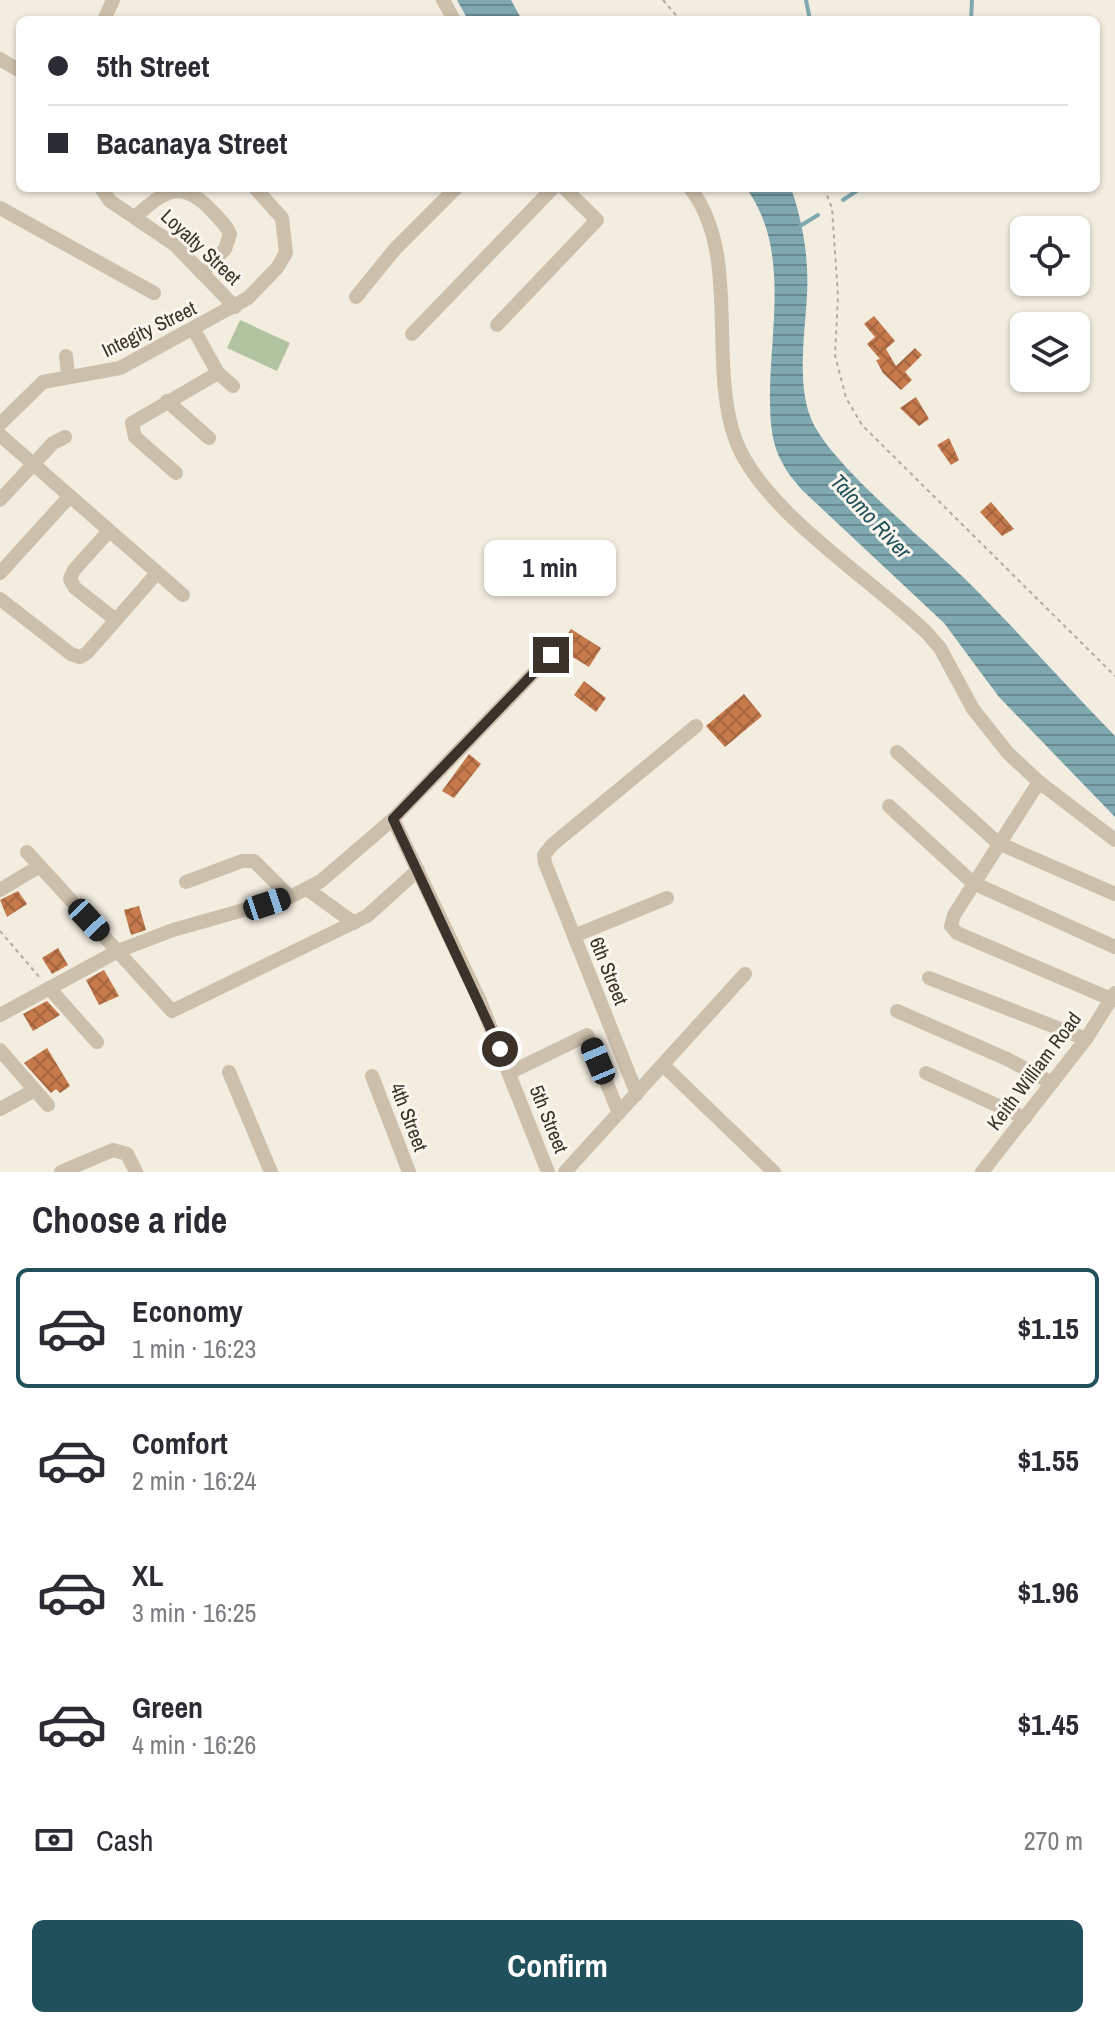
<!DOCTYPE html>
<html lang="en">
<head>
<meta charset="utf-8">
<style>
	:root { --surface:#fff; --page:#f2f2f3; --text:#2b2b33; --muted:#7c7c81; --line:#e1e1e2; --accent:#1f505c }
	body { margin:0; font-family:"Archivo Narrow",sans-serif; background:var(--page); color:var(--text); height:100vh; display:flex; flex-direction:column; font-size:30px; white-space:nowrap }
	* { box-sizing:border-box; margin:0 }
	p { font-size:26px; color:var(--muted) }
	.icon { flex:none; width:44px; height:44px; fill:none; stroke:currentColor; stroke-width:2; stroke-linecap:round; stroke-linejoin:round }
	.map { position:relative; height:1172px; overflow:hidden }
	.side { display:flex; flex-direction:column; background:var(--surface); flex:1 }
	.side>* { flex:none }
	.hud { position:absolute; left:16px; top:16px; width:1084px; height:176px; border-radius:12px; box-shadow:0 2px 6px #0004; display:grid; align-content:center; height:176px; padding:0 32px; background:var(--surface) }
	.controls { position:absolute; left:1010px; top:216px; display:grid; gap:16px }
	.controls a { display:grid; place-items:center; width:80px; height:80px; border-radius:12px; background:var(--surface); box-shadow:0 2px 6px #0004; font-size:40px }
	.end { position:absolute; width:36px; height:36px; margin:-18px; border:10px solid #3a322b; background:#fff; box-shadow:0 0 0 4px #fff }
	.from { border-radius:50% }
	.bubble { position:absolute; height:56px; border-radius:12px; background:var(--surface); box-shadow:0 2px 6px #0004; font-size:26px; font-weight:700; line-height:56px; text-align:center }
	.car { position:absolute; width:24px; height:48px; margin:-24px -12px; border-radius:10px; box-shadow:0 0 6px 2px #0007; background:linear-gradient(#222 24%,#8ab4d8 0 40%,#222 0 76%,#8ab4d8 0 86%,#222 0) }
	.hud b { display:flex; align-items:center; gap:28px; height:76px; font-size:30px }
	.hud b+b { border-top:2px solid var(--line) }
	.hud i { width:20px; height:20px; background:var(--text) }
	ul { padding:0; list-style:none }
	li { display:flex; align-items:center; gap:24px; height:120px; margin:0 16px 12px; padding:0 16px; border:4px solid transparent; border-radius:12px }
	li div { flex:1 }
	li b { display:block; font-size:30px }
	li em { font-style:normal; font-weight:700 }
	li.current { border-color:var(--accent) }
	li>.icon { width:72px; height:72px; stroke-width:1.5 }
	h2 { padding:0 32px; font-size:36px; line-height:96px }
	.pay { display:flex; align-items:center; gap:20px; height:88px; padding:0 32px; font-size:30px }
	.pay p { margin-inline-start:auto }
	.primary-button { display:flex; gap:16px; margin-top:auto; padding:16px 32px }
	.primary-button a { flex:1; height:92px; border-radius:12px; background:var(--accent); color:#fff; font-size:32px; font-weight:700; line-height:92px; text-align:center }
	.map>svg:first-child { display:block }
	.garden { fill:#b2c3a0 }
	.water { fill:url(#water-rules) }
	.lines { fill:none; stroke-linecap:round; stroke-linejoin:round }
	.stream { stroke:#7fa8b1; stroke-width:4 }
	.building { fill:url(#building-cross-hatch) }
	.path { stroke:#b8a996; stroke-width:2; stroke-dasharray:4 4; stroke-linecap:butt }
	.minor { stroke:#ccbfab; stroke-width:14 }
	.route { stroke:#3a322b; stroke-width:10 }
	.labels { text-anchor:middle; stroke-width:6; stroke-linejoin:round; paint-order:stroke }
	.street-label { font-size:20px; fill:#3a322b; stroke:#fbf6ed }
	.water-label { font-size:22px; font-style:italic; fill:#1f505c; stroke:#fbf6ed }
</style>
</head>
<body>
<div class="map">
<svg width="1115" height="1172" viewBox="0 0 1115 1172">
	<defs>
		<pattern id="water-rules" width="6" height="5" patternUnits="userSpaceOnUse" patternTransform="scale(2)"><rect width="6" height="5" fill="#7fa8b1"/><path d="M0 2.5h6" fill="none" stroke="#698990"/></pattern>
		<pattern id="building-cross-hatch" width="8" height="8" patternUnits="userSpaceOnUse" patternTransform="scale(2)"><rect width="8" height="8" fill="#c67a4c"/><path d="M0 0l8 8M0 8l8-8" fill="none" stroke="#a2653f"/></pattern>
	</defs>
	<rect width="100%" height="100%" fill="#f3ede0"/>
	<!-- garden -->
	<path class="garden" d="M240 320 290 343 277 371 227 348Z"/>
	<!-- water -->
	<g class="water">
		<path d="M457 0H511L522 20H468Z"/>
		<path d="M746 188H791C803 223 809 258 807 295 805 333 797 380 810 416 825 460 927 542 964 578 1016 629 1064 684 1115 736V817L999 697 944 623 801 489C795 481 787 473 783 464 770 442 770 416 770 392 771 324 789 246 746 188Z"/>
	</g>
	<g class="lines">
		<!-- stream -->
		<g class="stream">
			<path d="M806 0 810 20"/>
			<path d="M971 20 972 0"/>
			<path d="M843 200 861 188"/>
			<path d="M800 226 818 215"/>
		</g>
	</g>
	<!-- building -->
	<g class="building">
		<path d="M874 316 895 341 886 349 896 366 915 348 922 355 905 372 912 380 901 390 883 373 876 360 880 359 867 344 875 337 864 324Z"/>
		<path d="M916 397 929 419 919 426 900 408Z"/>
		<path d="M949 438 959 460 951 465 937 445Z"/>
		<path d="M991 502 1014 529 1002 536 980 512Z"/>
		<path d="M571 629 601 648 589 667 558 648Z"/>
		<path d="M584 681 606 698 596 712 574 695Z"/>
		<path d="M744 694 762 716 725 747 706 726Z"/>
		<path d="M469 754 481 764 454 798 442 791Z"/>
		<path d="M18 891 27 904 7 917 0 900Z"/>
		<path d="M139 906 146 930 131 935 124 910Z"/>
		<path d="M58 948 68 965 52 974 42 958Z"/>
		<path d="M104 970 119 996 99 1005 86 980Z"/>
		<path d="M47 1001 60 1015 33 1031 23 1014Z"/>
		<path d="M47 1048 70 1086 60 1093 56 1089 51 1093 24 1063Z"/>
	</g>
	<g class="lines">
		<!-- path -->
		<g class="path">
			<path d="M663 0 680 20"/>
			<path d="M824 188 832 208 838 296 835 355 846 398 862 425 1115 676"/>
			<path d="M0 931 41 979"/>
		</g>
		<!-- minor -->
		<g class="minor">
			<path d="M443 0 454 20"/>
			<path d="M104 20 113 0"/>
			<path d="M0 59 20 71"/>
			<path d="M101 188 110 201 175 245 235 307"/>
			<path d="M690 188C742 254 707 364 736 441 763 512 873 580 927 633L940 648 973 709 1008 753 1039 782 1115 840"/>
			<path d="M0 208 154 293"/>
			<path d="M136 216C164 191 181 179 210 209 217 217 226 224 230 234L225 249 202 273"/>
			<path d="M356 297 395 249 456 188"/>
			<path d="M497 325 597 220 564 188"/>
			<path d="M194 330 218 373 233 386"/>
			<path d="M412 334 553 188"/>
			<path d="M66 356 68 375"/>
			<path d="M167 401 209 438"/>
			<path d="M0 424 43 382 120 368 248 298 277 268 286 253 282 218 255 188"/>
			<path d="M0 435 183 595"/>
			<path d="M176 473 135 437 132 423 218 373"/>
			<path d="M0 500 53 443 65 437"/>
			<path d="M109 531 74 570 70 579 75 588 116 620"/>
			<path d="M0 573 70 496"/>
			<path d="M0 599 71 654 80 657 87 653 157 573"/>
			<path d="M897 752 998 843 1115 894"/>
			<path d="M1039 782 954 915 951 926 957 933 1111 999"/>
			<path d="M889 806 973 883 1115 947"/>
			<path d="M393 819 480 1001 548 1172"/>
			<path d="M27 852 172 1011 367 916 418 870"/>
			<path d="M186 882 242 861H254L290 897"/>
			<path d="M307 889 354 923"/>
			<path d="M0 890 38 867"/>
			<path d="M574 936 667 898"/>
			<path d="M929 978 1086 1039"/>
			<path d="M49 988 97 1042"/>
			<path d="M897 1011 1007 1059 1052 1083"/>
			<path d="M0 1015 118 951 173 930 290 897 321 881 393 819 551 655"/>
			<path d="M0 1050 48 1105"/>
			<path d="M663 1065 774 1172"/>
			<path d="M229 1072 271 1172"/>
			<path d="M509 1073 587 1035 619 1113"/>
			<path d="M926 1073 1025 1118"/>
			<path d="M372 1076 409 1172"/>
			<path d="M637 1094 545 863 544 855 552 845 696 726"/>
			<path d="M0 1109 35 1090"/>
			<path d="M61 1172 113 1150 127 1154 136 1172"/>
			<path d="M565 1172 745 974"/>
			<path d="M982 1172 1086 1039 1115 993"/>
		</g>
	</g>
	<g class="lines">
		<!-- route -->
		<path class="route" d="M500 1049 393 819 551 655"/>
	</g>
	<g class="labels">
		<!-- street labels -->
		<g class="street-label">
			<text transform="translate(201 247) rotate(43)" y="7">Loyalty Street</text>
			<text transform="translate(149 329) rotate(-26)" y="7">Integity Street</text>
			<text transform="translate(609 971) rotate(68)" y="7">6th Street</text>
			<text transform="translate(1034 1071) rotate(-53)" y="7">Keith William Road</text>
			<text transform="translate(409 1117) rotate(69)" y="7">4th Street</text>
			<text transform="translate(549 1119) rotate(68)" y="7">5th Street</text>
		</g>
		<!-- water labels -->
		<g class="water-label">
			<text transform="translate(871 516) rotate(47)" y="8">Talomo River</text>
		</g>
	</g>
</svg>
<div class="controls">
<a><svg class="icon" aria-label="locate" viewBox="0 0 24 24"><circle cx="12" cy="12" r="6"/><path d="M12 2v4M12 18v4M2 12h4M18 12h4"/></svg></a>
<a><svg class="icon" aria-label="layers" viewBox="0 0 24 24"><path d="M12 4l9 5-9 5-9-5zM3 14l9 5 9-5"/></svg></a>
</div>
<i class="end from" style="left:500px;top:1049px"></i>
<i class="end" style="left:551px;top:655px"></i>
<div class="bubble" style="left:484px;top:540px;width:132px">1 min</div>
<i class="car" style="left:267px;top:904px;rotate:72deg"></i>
<i class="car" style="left:89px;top:920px;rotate:137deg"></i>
<i class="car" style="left:598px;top:1061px;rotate:337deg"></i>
<div class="hud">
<b><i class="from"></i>5th Street</b>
<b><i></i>Bacanaya Street</b>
</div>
</div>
<section class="side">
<h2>Choose a ride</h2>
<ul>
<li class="current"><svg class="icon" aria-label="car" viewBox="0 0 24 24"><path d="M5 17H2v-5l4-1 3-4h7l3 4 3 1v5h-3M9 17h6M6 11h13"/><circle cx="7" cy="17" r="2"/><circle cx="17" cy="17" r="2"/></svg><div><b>Economy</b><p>1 min · 16:23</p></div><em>$1.15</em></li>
<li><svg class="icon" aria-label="car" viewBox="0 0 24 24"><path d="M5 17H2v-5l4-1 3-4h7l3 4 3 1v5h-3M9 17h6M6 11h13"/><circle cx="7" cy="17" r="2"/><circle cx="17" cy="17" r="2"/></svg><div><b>Comfort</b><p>2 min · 16:24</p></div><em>$1.55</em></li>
<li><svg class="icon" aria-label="car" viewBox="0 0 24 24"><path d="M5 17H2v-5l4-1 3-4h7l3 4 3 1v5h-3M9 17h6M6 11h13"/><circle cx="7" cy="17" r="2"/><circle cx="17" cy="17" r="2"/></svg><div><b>XL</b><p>3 min · 16:25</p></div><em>$1.96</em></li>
<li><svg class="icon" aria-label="car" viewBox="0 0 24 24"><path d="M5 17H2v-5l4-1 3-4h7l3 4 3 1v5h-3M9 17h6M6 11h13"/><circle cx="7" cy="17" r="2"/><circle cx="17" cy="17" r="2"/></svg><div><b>Green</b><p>4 min · 16:26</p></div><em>$1.45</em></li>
</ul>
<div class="pay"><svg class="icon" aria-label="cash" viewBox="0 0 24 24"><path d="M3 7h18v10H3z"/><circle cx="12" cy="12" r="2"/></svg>Cash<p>270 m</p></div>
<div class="primary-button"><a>Confirm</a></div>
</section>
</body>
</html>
